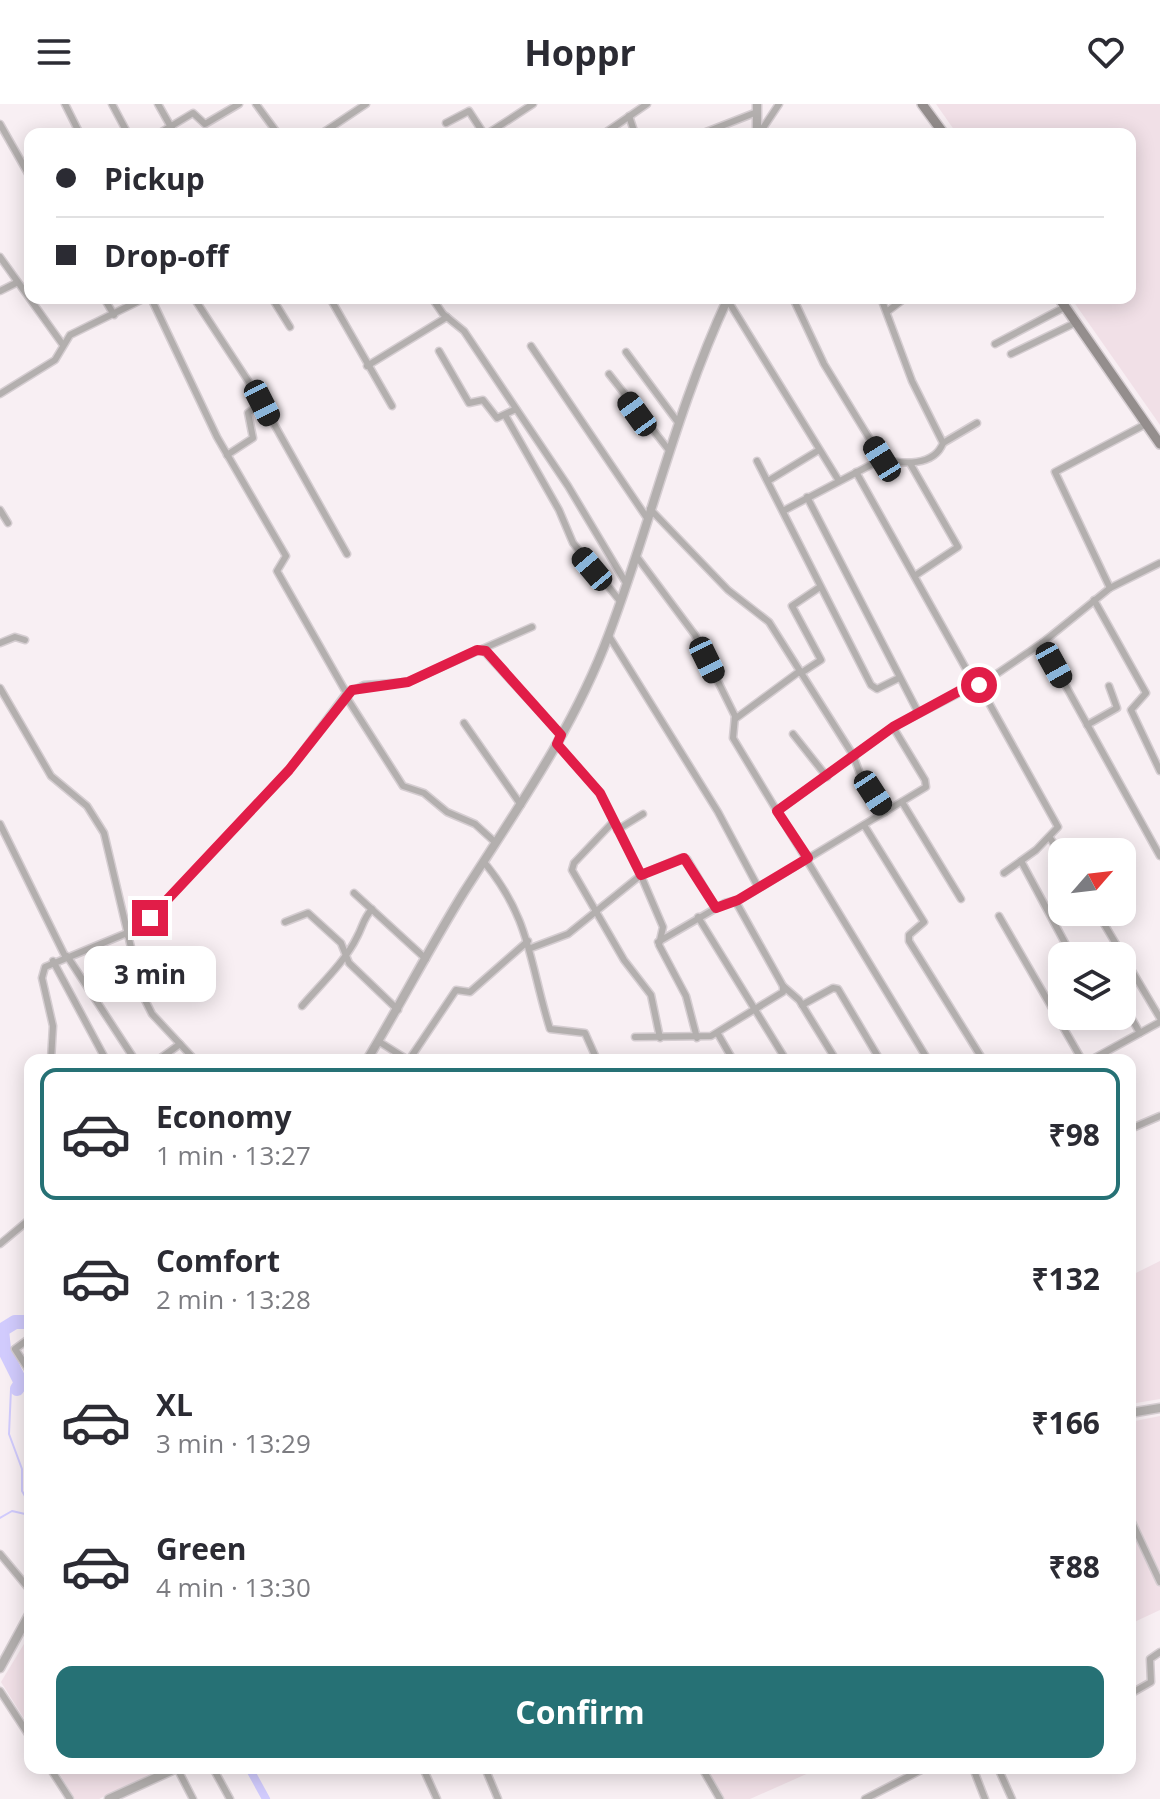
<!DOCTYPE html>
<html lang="en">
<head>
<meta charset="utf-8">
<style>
	:root { --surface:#fff; --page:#f2f2f3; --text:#2b2b33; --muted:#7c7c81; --line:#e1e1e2; --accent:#267175 }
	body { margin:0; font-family:"Open Sans",sans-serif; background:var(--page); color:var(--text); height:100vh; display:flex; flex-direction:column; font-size:30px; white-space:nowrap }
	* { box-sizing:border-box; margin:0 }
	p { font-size:26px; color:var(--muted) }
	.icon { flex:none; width:44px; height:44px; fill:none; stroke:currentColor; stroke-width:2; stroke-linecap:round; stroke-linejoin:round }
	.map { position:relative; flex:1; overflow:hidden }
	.drawer { position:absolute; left:24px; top:950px; width:1112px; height:720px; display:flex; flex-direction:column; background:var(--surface); border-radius:16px; box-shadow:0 4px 20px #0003 }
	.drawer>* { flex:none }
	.banner { position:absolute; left:24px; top:24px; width:1112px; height:176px; border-radius:16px; box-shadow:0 4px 20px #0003; display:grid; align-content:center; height:176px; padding:0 32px; background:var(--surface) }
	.needle { width:52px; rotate:62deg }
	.tools { position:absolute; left:1048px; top:734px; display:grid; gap:16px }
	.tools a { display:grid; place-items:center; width:88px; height:88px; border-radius:16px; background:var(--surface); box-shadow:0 4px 20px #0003; font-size:40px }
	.end { position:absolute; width:36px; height:36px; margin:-18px; border:10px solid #e11d48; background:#fff; box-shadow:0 0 0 4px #fff }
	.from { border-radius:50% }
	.bubble { position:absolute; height:56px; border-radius:16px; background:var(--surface); box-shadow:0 4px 20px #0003; font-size:26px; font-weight:700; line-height:56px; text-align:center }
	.car { position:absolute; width:24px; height:48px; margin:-24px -12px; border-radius:10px; box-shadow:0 0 6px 2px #0007; background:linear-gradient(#222 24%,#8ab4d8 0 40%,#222 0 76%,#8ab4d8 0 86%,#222 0) }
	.banner b { display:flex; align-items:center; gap:28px; height:76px; font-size:30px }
	.banner b+b { border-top:2px solid var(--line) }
	.banner i { width:20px; height:20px; background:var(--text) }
	ul { padding:14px 0 0; list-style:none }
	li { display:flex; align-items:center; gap:24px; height:132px; margin:0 16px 12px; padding:0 16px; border:4px solid transparent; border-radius:16px }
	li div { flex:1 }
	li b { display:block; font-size:30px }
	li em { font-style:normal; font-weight:700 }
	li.active { border-color:var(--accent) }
	li>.icon { width:72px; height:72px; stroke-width:1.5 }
	.button { display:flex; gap:16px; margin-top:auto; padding:16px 32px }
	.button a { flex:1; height:92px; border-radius:16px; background:var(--accent); color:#fff; font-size:32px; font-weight:700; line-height:92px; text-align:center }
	header { display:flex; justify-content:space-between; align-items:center; height:104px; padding:0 32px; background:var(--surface); font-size:36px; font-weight:700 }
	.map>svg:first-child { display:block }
	.built { fill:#f1e0e7 }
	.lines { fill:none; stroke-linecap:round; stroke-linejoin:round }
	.stream { stroke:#d1cbfd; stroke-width:2 }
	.canal { stroke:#d1cbfd; stroke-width:8 }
	.river { stroke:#d1cbfd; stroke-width:14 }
	.minor-casing { stroke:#d5cdd1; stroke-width:9 }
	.tertiary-casing { stroke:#d5cdd1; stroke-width:11 }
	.secondary-casing { stroke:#d5cdd1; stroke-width:12 }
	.minor { stroke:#b3afae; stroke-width:6 }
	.tertiary { stroke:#b3afae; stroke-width:8 }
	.secondary { stroke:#948e8d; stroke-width:9 }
	.route { stroke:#e11d48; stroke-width:10 }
</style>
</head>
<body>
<header><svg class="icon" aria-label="menu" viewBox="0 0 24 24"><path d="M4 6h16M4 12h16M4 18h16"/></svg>Hoppr<svg class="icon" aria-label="heart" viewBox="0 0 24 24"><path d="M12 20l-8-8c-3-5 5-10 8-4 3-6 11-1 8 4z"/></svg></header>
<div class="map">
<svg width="1160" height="1695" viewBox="0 0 1160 1695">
	<rect width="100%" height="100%" fill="#f8eff3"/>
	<!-- built -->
	<g class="built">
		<path d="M936 0H1160V321L1071 194H1130V30H957Z"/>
		<path d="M1160 1157V1295L1130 1300V1172Z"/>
		<path d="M1160 1312V1506L1130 1520V1318Z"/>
		<path d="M30 1530V1624L1 1578Z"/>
		<path d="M56 1664H163L99 1695H75Z"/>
		<path d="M706 1664H820L750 1695H722Z"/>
	</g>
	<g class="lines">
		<!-- stream -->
		<path class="stream" d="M0 1414 12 1407 25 1410 29 1399 22 1387V1365L9 1330 11 1285H17"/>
		<!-- canal -->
		<path class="canal" d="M249 1664 266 1695"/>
		<!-- river -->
		<path class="river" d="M17 1285 21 1279 4 1245 2 1226 15 1218H30"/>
		<!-- minor casing -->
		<g class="minor-casing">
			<g id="minor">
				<path d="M65 0 80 30"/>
				<path d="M112 0 128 30"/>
				<path d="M158 0 175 30"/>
				<path d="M256 0 278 30"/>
				<path d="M629 12 635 30"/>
				<path d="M446 19 469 7 484 30"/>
				<path d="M0 20 30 73"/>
				<path d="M605 29 647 0"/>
				<path d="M158 30 193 9 205 20 239 0"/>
				<path d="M321 30 366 0"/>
				<path d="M487 30 533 0"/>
				<path d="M701 30 757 8"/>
				<path d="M759 30 779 0"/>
				<path d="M0 153 63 241"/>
				<path d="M0 187 16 179"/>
				<path d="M104 194 114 211"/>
				<path d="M151 194 217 333 286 452 277 467 347 590"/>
				<path d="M194 194 260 295 347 450"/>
				<path d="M272 194 290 223"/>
				<path d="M330 194 392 302"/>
				<path d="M432 194 443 210 464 227 568 382 626 479"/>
				<path d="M793 194 824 260 882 355C902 360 934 363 943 339L912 277 881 194"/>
				<path d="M727 195 839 377"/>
				<path d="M888 207 905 194"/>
				<path d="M995 240 1065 203"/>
				<path d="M531 242 647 414"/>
				<path d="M439 247 469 299 483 296 497 314 516 305"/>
				<path d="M626 248 677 317"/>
				<path d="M1011 250 1075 219"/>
				<path d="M367 262 447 213"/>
				<path d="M609 270 668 345"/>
				<path d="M0 290 55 256 70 231 145 194"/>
				<path d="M505 311 559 406 573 439 620 497"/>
				<path d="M943 339 977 319"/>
				<path d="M227 351 253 334 248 309 262 299"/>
				<path d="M757 357 871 581 877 585 899 574"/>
				<path d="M911 361 958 443 916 471"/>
				<path d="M856 368 974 579"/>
				<path d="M768 377 819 346"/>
				<path d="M807 393 918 608"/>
				<path d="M650 405 728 486 769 518 853 651 862 675 885 708"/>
				<path d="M0 406 8 419"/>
				<path d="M783 407 882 355"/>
				<path d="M637 453 695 531 735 612 733 634 777 707"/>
				<path d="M1110 484 1055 368 1146 320"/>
				<path d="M1094 496 1146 589 1131 606 1160 667"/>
				<path d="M609 532 718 708 758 783"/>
				<path d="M0 539 15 533 25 536"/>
				<path d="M1042 539 1160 752"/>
				<path d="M482 545 532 523"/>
				<path d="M801 569 821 556 792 502 820 483"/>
				<path d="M979 581 1058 723 1036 746 1004 769"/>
				<path d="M0 584 51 672 87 702 104 729 142 890 152 910 195 956"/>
				<path d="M345 591 403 682 424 689 447 708 475 720 496 739"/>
				<path d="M735 615 800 567"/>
				<path d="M464 619 521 701"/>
				<path d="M1087 621 1117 604 1109 582"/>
				<path d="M793 630 827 673"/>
				<path d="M557 640 600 689 636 760 663 823 659 841 686 892 697 934"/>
				<path d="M902 698 961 795"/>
				<path d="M613 718 574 759 572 766 624 856 651 891 660 934"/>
				<path d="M0 720 65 852"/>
				<path d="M864 721 924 818 909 831V837L983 956"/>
				<path d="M617 726 643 710"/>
				<path d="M1050 734 1062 752"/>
				<path d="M1021 757 1072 852"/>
				<path d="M484 758C531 815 529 858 550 925L585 929 597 956"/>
				<path d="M354 789 426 855"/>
				<path d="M1097 808 1160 914"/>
				<path d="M999 812 1082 956"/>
				<path d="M698 813 786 956"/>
				<path d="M285 818 308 809 341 839 349 859 398 906"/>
				<path d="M128 832 150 814 289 666 345 591 364 581 408 578 482 545 561 631"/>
				<path d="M658 838 725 799 738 796"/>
				<path d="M531 844 568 830 641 771 681 754 687 755 716 804"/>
				<path d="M67 852 135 956"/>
				<path d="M53 857 106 956"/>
				<path d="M783 882 799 896 836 956"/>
				<path d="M1122 898 1140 929"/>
				<path d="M802 901 833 884 838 885 880 956"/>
				<path d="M302 902C320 881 345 858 357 833 363 822 363 815 372 805"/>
				<path d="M718 930 733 956"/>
				<path d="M635 933 711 932 783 888V882L736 798 926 683 925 676 893 623"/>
				<path d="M378 937 408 956"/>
				<path d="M51 956 53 922 42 874 45 863 127 829"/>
				<path d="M158 956 180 940"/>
				<path d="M409 956 456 886 470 888 528 837"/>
				<path d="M928 956 777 707 893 623 998 569 1042 539 1110 484 1160 459"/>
				<path d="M1091 956 1160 918"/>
				<path d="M1130 1025 1160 1012"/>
				<path d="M0 1140 30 1115"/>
				<path d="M30 1234 15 1245 30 1268"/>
				<path d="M1130 1414 1160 1478"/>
				<path d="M0 1450 30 1486"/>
				<path d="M0 1587 30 1633"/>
				<path d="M1130 1590 1151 1578 1150 1555 1160 1548"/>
				<path d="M50 1664 70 1695"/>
				<path d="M177 1664 193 1695"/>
				<path d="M213 1664 230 1695"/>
				<path d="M423 1664 437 1695"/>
				<path d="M485 1664 498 1695"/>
				<path d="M702 1664 720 1695"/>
				<path d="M973 1664 985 1695"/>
				<path d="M998 1664 1012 1695"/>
				<path d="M865 1695 925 1664"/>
			</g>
		</g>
		<!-- tertiary casing -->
		<g class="tertiary-casing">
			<g id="tertiary">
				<path d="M757 30V0"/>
				<path d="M367 956C400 901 430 843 464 788 517 705 574 624 609 530 651 419 677 303 728 194"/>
				<path d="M1130 1309 1160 1304"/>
				<path d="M0 1564 30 1509"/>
				<path d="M109 1695 177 1664"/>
			</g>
		</g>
		<!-- secondary casing -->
		<g class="secondary-casing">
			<g id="secondary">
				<path d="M922 0 944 30"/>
				<path d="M1059 194 1160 340"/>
			</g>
		</g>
		<!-- minor -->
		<use href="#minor" class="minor"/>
		<!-- tertiary -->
		<use href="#tertiary" class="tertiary"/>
		<!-- secondary -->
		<use href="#secondary" class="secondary"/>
	</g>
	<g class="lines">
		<!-- route -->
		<path class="route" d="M150 814 289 666 352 586 408 578 477 546 486 547 561 631 557 640 600 689 641 771 684 754 716 804 738 796 808 754 777 707 893 623 974 579 979 581"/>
	</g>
</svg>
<div class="tools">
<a><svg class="needle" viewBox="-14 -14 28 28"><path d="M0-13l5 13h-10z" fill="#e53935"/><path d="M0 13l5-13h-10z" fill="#7c7c81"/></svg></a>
<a><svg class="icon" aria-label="layers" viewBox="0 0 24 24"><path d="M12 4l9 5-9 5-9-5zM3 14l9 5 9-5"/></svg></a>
</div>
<i class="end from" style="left:979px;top:581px"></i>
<i class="end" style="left:150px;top:814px"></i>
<div class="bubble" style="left:84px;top:842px;width:132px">3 min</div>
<i class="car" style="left:262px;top:299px;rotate:153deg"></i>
<i class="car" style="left:637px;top:310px;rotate:324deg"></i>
<i class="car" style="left:882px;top:355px;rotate:328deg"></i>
<i class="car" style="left:592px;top:465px;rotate:320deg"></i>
<i class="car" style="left:707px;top:556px;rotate:154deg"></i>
<i class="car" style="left:1054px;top:561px;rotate:151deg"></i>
<i class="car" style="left:873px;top:689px;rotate:147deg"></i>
<div class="banner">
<b><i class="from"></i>Pickup</b>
<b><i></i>Drop-off</b>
</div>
<section class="drawer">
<ul>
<li class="active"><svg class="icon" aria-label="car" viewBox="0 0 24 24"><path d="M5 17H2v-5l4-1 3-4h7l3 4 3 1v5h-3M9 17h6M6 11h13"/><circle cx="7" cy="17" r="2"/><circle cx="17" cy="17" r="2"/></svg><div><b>Economy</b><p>1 min · 13:27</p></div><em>₹98</em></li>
<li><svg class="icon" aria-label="car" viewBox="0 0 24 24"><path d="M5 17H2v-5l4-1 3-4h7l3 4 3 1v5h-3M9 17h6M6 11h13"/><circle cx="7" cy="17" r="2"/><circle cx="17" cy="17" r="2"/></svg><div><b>Comfort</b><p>2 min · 13:28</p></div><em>₹132</em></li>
<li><svg class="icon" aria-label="car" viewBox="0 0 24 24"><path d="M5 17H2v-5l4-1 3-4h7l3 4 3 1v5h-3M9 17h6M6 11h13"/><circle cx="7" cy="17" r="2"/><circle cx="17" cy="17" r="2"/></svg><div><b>XL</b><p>3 min · 13:29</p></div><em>₹166</em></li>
<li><svg class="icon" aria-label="car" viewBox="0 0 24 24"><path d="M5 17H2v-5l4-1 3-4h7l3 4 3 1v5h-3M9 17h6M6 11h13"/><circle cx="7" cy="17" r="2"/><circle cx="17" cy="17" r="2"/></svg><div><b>Green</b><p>4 min · 13:30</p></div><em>₹88</em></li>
</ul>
<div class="button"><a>Confirm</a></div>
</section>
</div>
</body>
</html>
